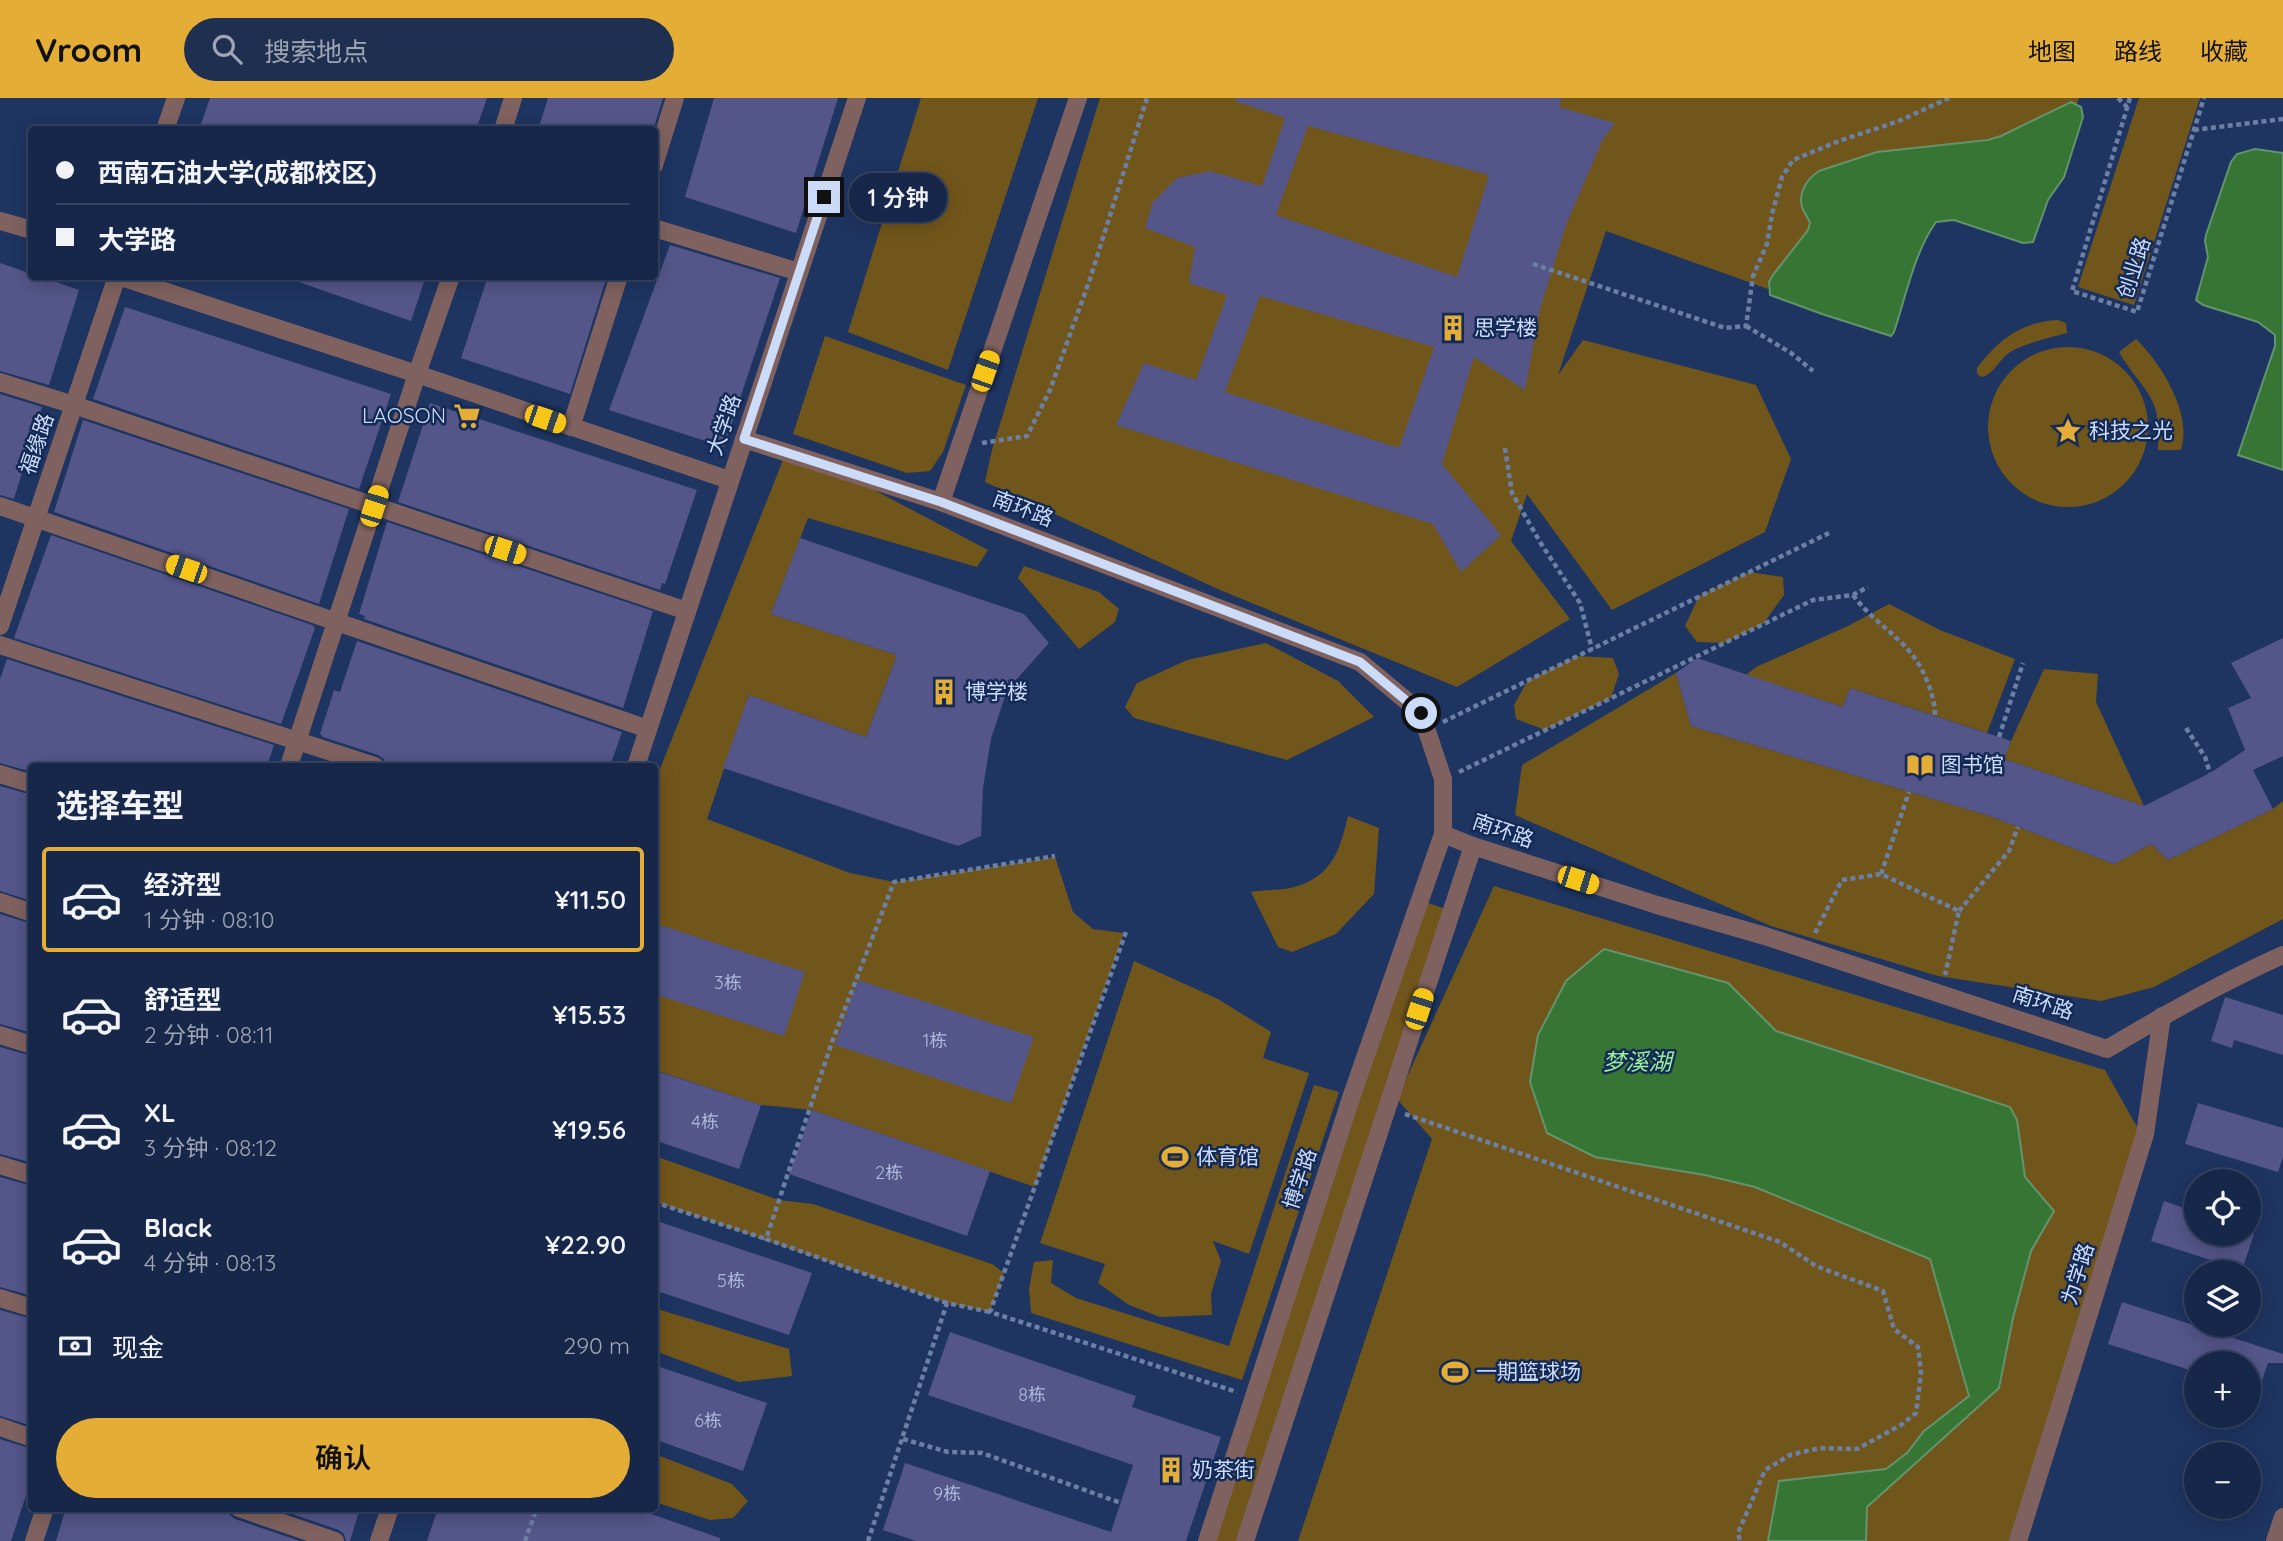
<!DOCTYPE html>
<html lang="zh">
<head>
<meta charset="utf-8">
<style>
	:root { --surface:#162749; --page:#1f2f50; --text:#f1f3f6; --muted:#9ea5b4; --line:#354461; --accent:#e4ad35 }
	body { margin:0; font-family:Quicksand,"Noto Sans SC",sans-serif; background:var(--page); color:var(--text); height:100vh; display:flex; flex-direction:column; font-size:26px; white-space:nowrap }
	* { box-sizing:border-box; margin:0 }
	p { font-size:23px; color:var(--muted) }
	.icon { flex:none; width:38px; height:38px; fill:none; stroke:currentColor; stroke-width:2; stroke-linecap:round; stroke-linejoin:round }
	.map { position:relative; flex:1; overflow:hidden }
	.drawer { position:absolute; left:28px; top:665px; width:630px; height:749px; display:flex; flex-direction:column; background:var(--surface); border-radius:7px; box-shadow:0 4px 18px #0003,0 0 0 2px var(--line) }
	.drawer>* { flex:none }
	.banner { position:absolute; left:28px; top:28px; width:630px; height:154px; border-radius:7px; box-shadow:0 4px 18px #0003,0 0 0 2px var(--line); display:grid; align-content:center; height:154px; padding:0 28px; background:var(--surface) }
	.fabs { position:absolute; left:2184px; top:1071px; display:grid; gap:14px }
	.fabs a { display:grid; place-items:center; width:77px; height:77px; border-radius:50%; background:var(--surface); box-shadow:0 4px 18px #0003,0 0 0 2px var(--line); font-size:35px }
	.end { position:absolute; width:32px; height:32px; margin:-16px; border:9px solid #ccdcf8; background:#111; box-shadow:0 0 0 4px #111 }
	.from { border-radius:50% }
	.bubble { position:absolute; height:49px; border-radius:24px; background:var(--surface); box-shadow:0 4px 18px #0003,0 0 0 2px var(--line); font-size:23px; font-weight:600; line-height:49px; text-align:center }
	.car { position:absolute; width:21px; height:42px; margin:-21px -10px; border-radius:9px; box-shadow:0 0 5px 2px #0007; background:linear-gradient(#f5c518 24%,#345 0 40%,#f5c518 0 76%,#345 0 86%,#f5c518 0) }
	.banner b { display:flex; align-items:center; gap:24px; height:66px; font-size:26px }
	.banner b+b { border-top:2px solid var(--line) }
	.banner i { width:18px; height:18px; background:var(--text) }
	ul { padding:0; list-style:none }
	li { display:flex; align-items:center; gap:21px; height:105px; margin:0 14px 10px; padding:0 14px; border:4px solid transparent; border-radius:7px }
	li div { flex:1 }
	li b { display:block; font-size:26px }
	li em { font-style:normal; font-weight:600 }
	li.active { border-color:var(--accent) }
	li>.icon { width:63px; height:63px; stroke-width:1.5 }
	h2 { padding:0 28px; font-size:32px; line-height:84px }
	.pay { display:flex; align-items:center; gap:18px; height:77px; padding:0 28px; font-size:26px }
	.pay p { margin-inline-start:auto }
	.button { display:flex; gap:14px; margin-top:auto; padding:14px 28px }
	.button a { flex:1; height:80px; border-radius:42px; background:var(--accent); color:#111; font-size:28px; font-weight:600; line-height:80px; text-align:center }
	header { display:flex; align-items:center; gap:42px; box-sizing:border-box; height:98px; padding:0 35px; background:var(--accent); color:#111 }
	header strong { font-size:33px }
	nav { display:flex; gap:38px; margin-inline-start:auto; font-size:24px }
	.search { width:490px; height:63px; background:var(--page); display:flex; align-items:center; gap:18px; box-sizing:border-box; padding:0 24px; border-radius:38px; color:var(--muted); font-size:26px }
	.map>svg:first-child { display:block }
	.green { fill:#71561b }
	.water { fill:#367533; stroke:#63946e; stroke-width:2 }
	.building { fill:#545589; fill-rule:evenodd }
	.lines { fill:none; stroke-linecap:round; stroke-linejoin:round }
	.path { stroke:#6c7fa5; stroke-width:4.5; stroke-dasharray:5 3.5; stroke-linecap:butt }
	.minor { stroke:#7f6260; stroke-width:18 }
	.route { stroke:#ccdcf8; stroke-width:9 }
	.labels { text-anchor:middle; stroke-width:5; stroke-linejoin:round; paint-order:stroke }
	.number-label { font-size:18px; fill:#aebadc }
	.street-label { font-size:21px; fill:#ccdcf8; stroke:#142a56 }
	.poi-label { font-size:21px; fill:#ccdcf8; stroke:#142a56; text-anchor:start }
	.water-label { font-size:23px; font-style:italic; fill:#9bf094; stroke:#142a56 }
</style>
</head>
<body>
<header>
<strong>Vroom</strong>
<div class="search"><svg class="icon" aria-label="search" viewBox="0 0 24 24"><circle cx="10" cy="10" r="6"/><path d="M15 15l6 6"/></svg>搜索地点</div>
<nav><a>地图</a><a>路线</a><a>收藏</a></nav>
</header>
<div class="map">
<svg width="2283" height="1443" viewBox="0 0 2283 1443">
	<rect width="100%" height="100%" fill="#1e3461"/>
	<!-- green -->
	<g class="green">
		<path d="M921 0H1038L948 272 848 234Z"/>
		<path d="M1100 0H2079L2077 6 2071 4 2001 38 1988 42 1877 54 1819 73 1811 78 1803 111 1810 125 1808 132 1769 184 1768 191 1606 133 1558 277 1583 242 1756 287 1791 361 1765 434 1612 512 1527 396 1511 443 1570 521 1457 589 1220 492 985 384 992 352Z"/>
		<path d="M2139 0H2200L2134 207 2078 189Z"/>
		<path d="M2058 222 2066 225 2067 235C2049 240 2029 244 2012 253 2000 259 1995 276 1982 279L1977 276V270C1999 241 2021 224 2058 222Z"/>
		<path d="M825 238 966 287 943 354 930 373 907 375 793 336Z"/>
		<path d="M2136 241C2161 265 2193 316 2181 352H2158C2163 297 2144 296 2119 254Z"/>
		<circle cx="2068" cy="329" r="80"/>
		<path d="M789 347 988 452 977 469 808 420 771 516 897 557 866 639 749 597 707 721 850 775 894 784 1055 759 1073 814 1093 831 1124 835 1035 1089 812 1012 761 1007 655 972 654 686Z"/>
		<path d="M1024 468 1099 494 1119 511 1115 524 1079 551 1018 480Z"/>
		<path d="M1749 474 1783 479 1784 497 1763 526 1725 545 1697 544 1685 528 1699 498Z"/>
		<path d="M1889 506 1940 532 2015 561 1987 635 1850 590 1843 609 1746 577 1756 569 1848 528Z"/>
		<path d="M1266 545 1338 583 1374 619 1287 662 1134 620 1125 609 1137 585 1187 562Z"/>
		<path d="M1577 558 1613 560 1619 576 1611 600 1545 632 1516 621 1514 607 1528 582Z"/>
		<path d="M2044 571 2098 576 2096 604 2144 708 2004 661 2011 643Z"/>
		<path d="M1676 575 1691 628 1990 718 2114 766 2151 746 2168 762 2273 711 2283 703V821L2154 889 2101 903 1938 878 1771 828 1515 717 1522 667Z"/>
		<path d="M1348 718 1379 730 1374 796 1336 836 1292 854 1278 849 1251 794C1265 791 1281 793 1295 789 1332 778 1340 752 1348 718Z"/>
		<path d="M1494 788 2105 972 2142 1038 2013 1443H1298L1432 1041 1397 1001Z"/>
		<path d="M1422 803 1449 812 1241 1443H1209Z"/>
		<path d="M1134 863 1218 901 1271 934 1263 960 1309 975 1249 1156 1213 1143 1221 1163 1211 1196 1212 1217 1160 1219 1129 1207 1098 1185 1105 1166 1040 1145Z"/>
		<path d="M1314 987 1339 994 1242 1282 1031 1215 1029 1191 1034 1164 1053 1162 1051 1185 1076 1200 1229 1248Z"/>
		<path d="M655 1058 779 1102 813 1106 992 1166 1004 1175 990 1214 947 1205 655 1104Z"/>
		<path d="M654 1210 789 1251 792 1278 739 1284 655 1253Z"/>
		<path d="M655 1356 732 1386 748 1403 733 1420 710 1422 655 1404Z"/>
	</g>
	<!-- water -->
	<g class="water">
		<path d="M2071 4 2081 9 2083 19 2064 79 2048 102 2033 144 2023 145 1954 122 1936 124C1914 155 1906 198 1894 234L1891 238 1822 216 1770 197 1769 184 1773 177 1808 132 1810 125C1808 119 1804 115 1802 109 1798 94 1807 81 1819 73L1877 54 1988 42 2001 38Z"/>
		<path d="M2255 51 2283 55V372L2238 357 2275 248V237L2258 224 2203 207 2196 202 2208 159 2205 143 2206 137 2231 64 2237 56Z"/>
		<path d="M1604 851 1728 885 1776 933 2010 1009 2017 1022 2025 1079 2054 1113 2031 1153 2013 1220 1999 1290 1867 1409 1866 1443H1768L1779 1383 1886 1371 1907 1355 1924 1333 1969 1298 1930 1161 1755 1089 1705 1077 1595 1059 1547 1035 1530 984 1538 937 1566 883Z"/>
	</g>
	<!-- building -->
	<g class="building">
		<path d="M210 0H487L476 32H199Z"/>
		<path d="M548 0H663L653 32H538Z"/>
		<path d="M714 0H838L796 135 685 99Z"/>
		<path d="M1236 0H1562L1559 9 1615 25 1602 43 1566 127 1540 211 1525 292 1474 259 1442 366 1501 437 1461 474 1433 426 1116 327 1144 265 1196 282 1227 197 1189 185 1195 149 1145 130 1153 104 1177 80 1210 73 1262 88 1285 20 1235 3ZM1308 28 1489 77 1457 179 1276 117ZM1260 198 1434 249 1399 350 1225 294Z"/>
		<path d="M670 147 780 180 724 349 609 312Z"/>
		<path d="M0 165 32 176V178H39L79 192 49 287 0 273Z"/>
		<path d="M291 178H426L411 223 290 181Z"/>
		<path d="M488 178H607L570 296 461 260Z"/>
		<path d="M125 209 391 296 359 391 93 301Z"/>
		<path d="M0 296 42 309 14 401 0 397Z"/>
		<path d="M430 305 697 392 665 486 662 485 660 492 398 404Z"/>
		<path d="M83 322 349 411 319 506 54 414Z"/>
		<path d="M387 424 653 513 623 610 364 521 365 518 359 516Z"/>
		<path d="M51 437 312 527 315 530 281 626 14 540Z"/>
		<path d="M800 440 1024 516 1049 545 1007 592 991 641 983 690 981 738 958 748 723 670 749 597 866 639 897 557 771 516Z"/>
		<path d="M2283 540V658L2253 672 2273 711 2168 762 2151 746 2114 766 1990 718 1691 628 1676 575 1697 560 1843 609 1850 590 2011 643 2004 661 2144 708 2210 675 2245 652 2228 610 2251 600 2231 565Z"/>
		<path d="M357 543 622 634 610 668H386L384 661 378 657 323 639 320 636 334 592 340 594Z"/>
		<path d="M7 561 274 647 267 668H32V674L0 665V581Z"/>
		<path d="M0 688 32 697V803L0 793Z"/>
		<path d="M0 816 32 826V935L0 926Z"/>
		<path d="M654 825 805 874 784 938 654 896Z"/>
		<path d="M858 882 1034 939 1011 1005 835 947Z"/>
		<path d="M2225 899 2283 917V957L2234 942 2232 950 2211 943Z"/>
		<path d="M0 949 32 958V1065L0 1056Z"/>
		<path d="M654 972 761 1007 739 1071 654 1042Z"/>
		<path d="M2198 1005 2283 1030V1059L2278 1074 2185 1046Z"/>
		<path d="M812 1012 990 1073 967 1138 789 1076Z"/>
		<path d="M0 1079 32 1088V1198L0 1189Z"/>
		<path d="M2164 1103 2196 1114V1136H2254L2242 1172 2151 1143Z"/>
		<path d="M654 1122 812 1175 789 1237 654 1192Z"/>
		<path d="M2122 1204 2283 1256V1265H2268L2252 1312 2249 1311V1265H2196V1274L2108 1246Z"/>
		<path d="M0 1212 32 1221V1328L0 1318Z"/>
		<path d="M950 1234 1136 1298 1132 1309 1221 1339 1186 1443H916L883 1432 905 1365 1111 1434 1133 1367 928 1297Z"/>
		<path d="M654 1267 767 1305 743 1373 654 1341Z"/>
		<path d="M0 1341 32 1351V1379L11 1443H0Z"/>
		<path d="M66 1410H228L230 1417 235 1421 300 1443H56Z"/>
		<path d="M275 1410H360L350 1443H346L344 1436 339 1432Z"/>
		<path d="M438 1410H634L720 1440V1443H427Z"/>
	</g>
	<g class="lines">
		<!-- path -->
		<g class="path">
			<path d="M2118 0 2127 9"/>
			<path d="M2130 0 2072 193 2137 214 2204 0"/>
			<path d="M2194 32 2283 21"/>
			<path d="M1533 166 1725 230 1746 228 1753 178 1767 146 1772 116 1782 79 1793 62 1839 43 1899 23 1949 0"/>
			<path d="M1746 228 1791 255 1813 273"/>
			<path d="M982 345 1027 338 1050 292 1090 181 1147 0"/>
			<path d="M1505 350 1512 395 1540 444 1580 505 1592 551"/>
			<path d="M1853 497C1878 531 1911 541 1928 585 1932 596 1935 606 1935 618"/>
			<path d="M1443 624 1829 435"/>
			<path d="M2186 630 2205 659 2210 675"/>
			<path d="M1999 639 2023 565"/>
			<path d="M1459 674 1813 502 1853 497 1868 489"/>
			<path d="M1881 776 1909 694"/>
			<path d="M1959 813 2009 753 2018 729"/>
			<path d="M1126 834 990 1214 1237 1294"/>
			<path d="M1815 835 1842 782 1881 776 1959 813 1945 877"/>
			<path d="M1405 1016 1780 1144 1816 1168 1883 1193 1894 1231 1918 1249 1921 1275 1916 1315 1901 1327 1857 1351 1820 1350 1790 1357 1765 1372 1738 1435 1740 1443"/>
			<path d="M654 1104 766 1141"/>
			<path d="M947 1205 766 1141 832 944 894 784 1055 758"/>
			<path d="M903 1341 948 1354 982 1355 1121 1405"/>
			<path d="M525 1443 537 1410"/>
			<path d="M868 1443 947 1205 990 1214"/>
		</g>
		<!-- minor -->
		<g class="minor">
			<path d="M1078 0 941 404 1360 564 1421 615 1443 681V736L1473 748 1657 807 1765 838 2107 951C2164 917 2222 884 2283 857"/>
			<path d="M165 32 176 0"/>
			<path d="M503 32 513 0"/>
			<path d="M654 67 675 0"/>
			<path d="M0 123 32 132"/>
			<path d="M654 130 799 174"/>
			<path d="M118 178 417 276 729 382"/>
			<path d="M0 284 74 307 687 513"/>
			<path d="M571 329 619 178"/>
			<path d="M744 341 941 404"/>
			<path d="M0 408 648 631"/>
			<path d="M0 528 117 178"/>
			<path d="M0 547 375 668"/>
			<path d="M289 668 417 276 451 178"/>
			<path d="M636 668 857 0"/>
			<path d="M0 676 32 686"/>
			<path d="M0 804 32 815"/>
			<path d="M0 937 32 947"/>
			<path d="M0 1067 32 1077"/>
			<path d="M0 1200 32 1210"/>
			<path d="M0 1329 32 1340"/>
			<path d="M239 1410 335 1443"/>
			<path d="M34 1443 45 1410"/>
			<path d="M379 1443 390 1410"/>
			<path d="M1207 1443 1352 997 1443 736"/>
			<path d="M1245 1443 1473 748"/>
			<path d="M2018 1443 2145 1036 2162 918"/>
			<path d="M2275 1443 2283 1419"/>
		</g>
	</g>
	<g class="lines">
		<!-- route -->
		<path class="route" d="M824 99 744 341 941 404 1360 564 1421 615"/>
	</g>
	<!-- icons -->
	<defs>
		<g id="building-bare" transform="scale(2.1)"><path d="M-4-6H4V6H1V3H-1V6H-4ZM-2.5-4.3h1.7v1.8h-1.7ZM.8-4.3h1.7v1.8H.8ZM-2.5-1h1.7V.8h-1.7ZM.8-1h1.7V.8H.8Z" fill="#e4ad35" stroke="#142a56" stroke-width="2.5" paint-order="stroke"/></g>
		<g id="supermarket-bare" transform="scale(2.1)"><path d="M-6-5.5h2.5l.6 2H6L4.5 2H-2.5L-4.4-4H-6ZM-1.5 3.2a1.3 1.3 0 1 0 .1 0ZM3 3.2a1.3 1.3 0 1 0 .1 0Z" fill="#e4ad35" stroke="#142a56" stroke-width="2.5" paint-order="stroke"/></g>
		<g id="sight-bare" transform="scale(2.1)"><path d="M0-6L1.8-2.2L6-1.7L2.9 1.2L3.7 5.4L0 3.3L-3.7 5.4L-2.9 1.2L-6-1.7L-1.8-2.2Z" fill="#e4ad35" stroke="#142a56" stroke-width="2.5" paint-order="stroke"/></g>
		<g id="library-bare" transform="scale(2.1)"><path d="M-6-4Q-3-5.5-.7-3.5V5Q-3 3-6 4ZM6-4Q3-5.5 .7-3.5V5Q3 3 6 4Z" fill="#e4ad35" stroke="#142a56" stroke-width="2.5" paint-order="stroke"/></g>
		<g id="stadium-bare" transform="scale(2.1)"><path d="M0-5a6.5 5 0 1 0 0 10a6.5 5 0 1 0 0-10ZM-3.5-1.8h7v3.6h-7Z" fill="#e4ad35" stroke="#142a56" stroke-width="2.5" paint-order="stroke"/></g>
	</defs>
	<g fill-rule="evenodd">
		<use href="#building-bare" x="1453" y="230"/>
		<use href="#supermarket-bare" x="467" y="318"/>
		<use href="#sight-bare" x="2068" y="333"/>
		<use href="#building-bare" x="944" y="594"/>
		<use href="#library-bare" x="1920" y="667"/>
		<use href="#stadium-bare" x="1175" y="1059"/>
		<use href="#stadium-bare" x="1455" y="1274"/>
		<use href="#building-bare" x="1171" y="1372"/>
	</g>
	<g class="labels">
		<!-- number labels -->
		<g class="number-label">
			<text x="728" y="891">3栋</text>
			<text x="935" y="949">1栋</text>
			<text x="705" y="1030">4栋</text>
			<text x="889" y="1081">2栋</text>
			<text x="731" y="1189">5栋</text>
			<text x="1032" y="1303">8栋</text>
			<text x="708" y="1329">6栋</text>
			<text x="947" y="1402">9栋</text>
		</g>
		<!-- street labels -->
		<g class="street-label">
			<text transform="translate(2134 170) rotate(-72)" y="7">创业路</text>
			<text transform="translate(724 327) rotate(-71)" y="7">大学路</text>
			<text transform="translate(37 346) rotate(-71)" y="7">福缘路</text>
			<text transform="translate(1023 411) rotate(21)" y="7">南环路</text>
			<text transform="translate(1503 733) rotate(19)" y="7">南环路</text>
			<text transform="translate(2043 905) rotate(18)" y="7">南环路</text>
			<text transform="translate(1300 1081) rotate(-72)" y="7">博学路</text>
			<text transform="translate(2078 1176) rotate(-73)" y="7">为学路</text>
		</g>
		<!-- poi labels -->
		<g class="poi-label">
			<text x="1474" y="237">思学楼</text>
			<text x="446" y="325" text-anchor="end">LAOSON</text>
			<text x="2089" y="340">科技之光</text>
			<text x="965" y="601">博学楼</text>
			<text x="1941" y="674">图书馆</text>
			<text x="1196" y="1066">体育馆</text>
			<text x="1476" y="1281">一期篮球场</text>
			<text x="1192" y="1379">奶茶街</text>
		</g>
		<!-- water labels -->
		<g class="water-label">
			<text x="1637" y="972">梦溪湖</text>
		</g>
	</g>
</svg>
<div class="fabs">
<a><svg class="icon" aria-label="locate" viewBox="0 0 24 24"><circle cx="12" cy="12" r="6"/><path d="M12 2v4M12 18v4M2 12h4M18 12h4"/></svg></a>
<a><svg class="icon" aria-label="layers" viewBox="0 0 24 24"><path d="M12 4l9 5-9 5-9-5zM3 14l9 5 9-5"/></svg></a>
<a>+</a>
<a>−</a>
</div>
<i class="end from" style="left:1421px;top:615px"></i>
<i class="end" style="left:824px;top:99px"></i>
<div class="bubble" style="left:849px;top:75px;width:98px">1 分钟</div>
<i class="car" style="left:985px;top:273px;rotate:19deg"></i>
<i class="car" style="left:545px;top:321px;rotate:109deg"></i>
<i class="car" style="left:374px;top:408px;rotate:18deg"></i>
<i class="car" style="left:505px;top:452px;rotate:108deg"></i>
<i class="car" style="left:186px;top:471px;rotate:289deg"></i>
<i class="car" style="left:1578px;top:782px;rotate:108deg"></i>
<i class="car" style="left:1419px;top:911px;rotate:18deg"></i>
<div class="banner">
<b><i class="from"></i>西南石油大学(成都校区)</b>
<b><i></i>大学路</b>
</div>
<section class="drawer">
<h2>选择车型</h2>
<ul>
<li class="active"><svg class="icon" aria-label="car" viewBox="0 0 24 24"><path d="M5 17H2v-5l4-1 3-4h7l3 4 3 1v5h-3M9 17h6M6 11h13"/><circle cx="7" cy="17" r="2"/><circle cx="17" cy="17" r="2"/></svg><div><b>经济型</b><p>1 分钟 · 08:10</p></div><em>¥11.50</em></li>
<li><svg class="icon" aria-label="car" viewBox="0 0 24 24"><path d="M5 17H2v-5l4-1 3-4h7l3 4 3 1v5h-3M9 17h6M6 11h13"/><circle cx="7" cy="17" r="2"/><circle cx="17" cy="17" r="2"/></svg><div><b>舒适型</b><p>2 分钟 · 08:11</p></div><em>¥15.53</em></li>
<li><svg class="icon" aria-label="car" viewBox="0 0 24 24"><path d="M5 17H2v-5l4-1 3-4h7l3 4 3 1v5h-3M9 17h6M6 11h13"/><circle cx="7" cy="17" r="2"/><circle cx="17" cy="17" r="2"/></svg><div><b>XL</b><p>3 分钟 · 08:12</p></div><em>¥19.56</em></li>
<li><svg class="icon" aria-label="car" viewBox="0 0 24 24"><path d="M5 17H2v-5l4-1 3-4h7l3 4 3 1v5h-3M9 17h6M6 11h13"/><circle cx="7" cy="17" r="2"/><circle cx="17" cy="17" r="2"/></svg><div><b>Black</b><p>4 分钟 · 08:13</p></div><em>¥22.90</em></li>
</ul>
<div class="pay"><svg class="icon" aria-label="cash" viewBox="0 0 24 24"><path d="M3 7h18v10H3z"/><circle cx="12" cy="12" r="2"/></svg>现金<p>290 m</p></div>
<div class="button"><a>确认</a></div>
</section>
</div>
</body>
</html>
